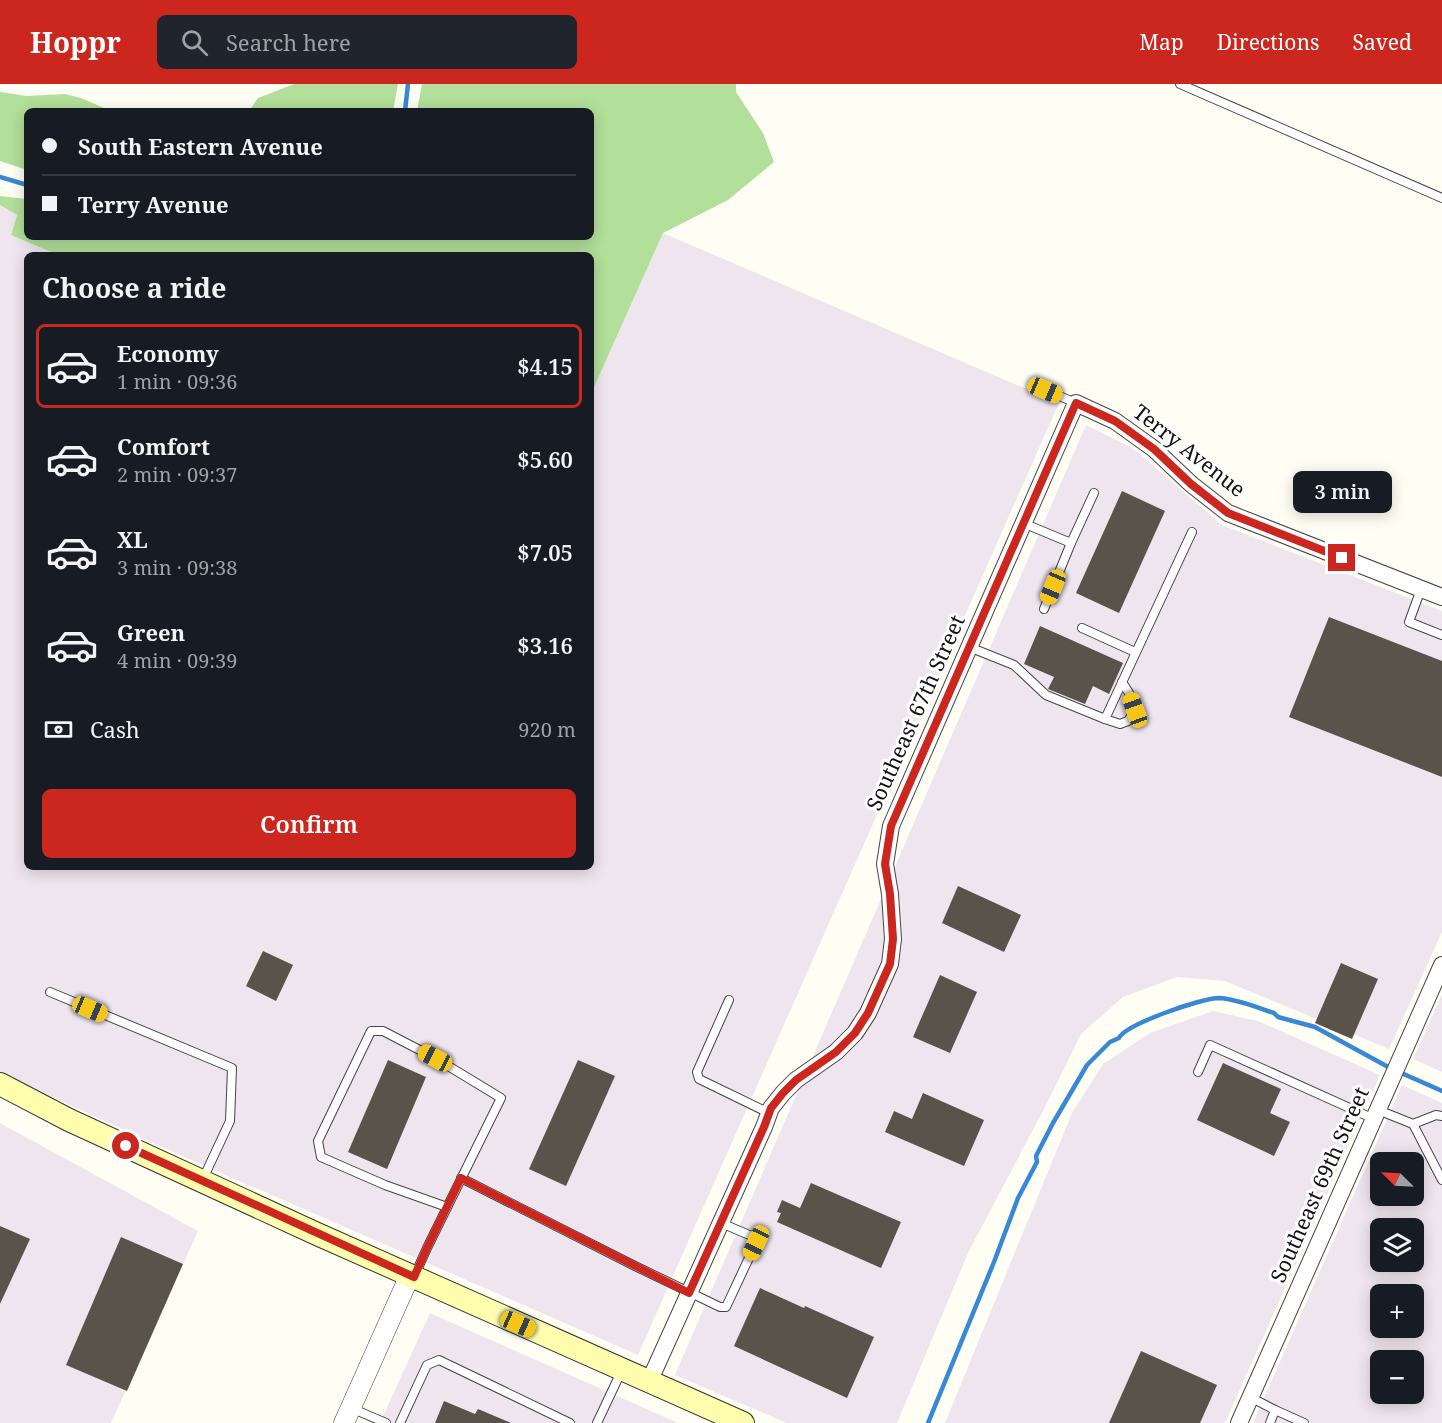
<!DOCTYPE html>
<html lang="en">
<head>
<meta charset="utf-8">
<style>
	:root { --surface:#171b24; --page:#20242c; --text:#f1f3f6; --muted:#9ea1a6; --line:#363941; --accent:#cb271f }
	body { margin:0; font-family:"Noto Serif",serif; background:var(--page); color:var(--text); height:100vh; display:flex; flex-direction:column; font-size:22px; white-space:nowrap }
	* { box-sizing:border-box; margin:0 }
	p { font-size:20px; color:var(--muted) }
	.icon { flex:none; width:33px; height:33px; fill:none; stroke:currentColor; stroke-width:2; stroke-linecap:round; stroke-linejoin:round }
	.map { position:relative; flex:1; overflow:hidden }
	.panel { position:absolute; left:24px; top:168px; width:570px; height:618px; display:flex; flex-direction:column; background:var(--surface); border-radius:9px; box-shadow:0 3px 15px #0003 }
	.panel>* { flex:none }
	.guide { position:absolute; left:24px; top:24px; width:570px; height:132px; border-radius:9px; box-shadow:0 3px 15px #0003; display:grid; align-content:center; height:132px; padding:0 18px; background:var(--surface) }
	.needle { width:39px; rotate:294deg }
	.controls { position:absolute; left:1370px; top:1068px; display:grid; gap:12px }
	.controls a { display:grid; place-items:center; width:54px; height:54px; border-radius:9px; background:var(--surface); box-shadow:0 3px 15px #0003; font-size:30px }
	.end { position:absolute; width:27px; height:27px; margin:-14px; border:8px solid #cb271f; background:#fff; box-shadow:0 0 0 3px #fff }
	.from { border-radius:50% }
	.bubble { position:absolute; height:42px; border-radius:9px; background:var(--surface); box-shadow:0 3px 15px #0003; font-size:20px; font-weight:600; line-height:42px; text-align:center }
	.car { position:absolute; width:18px; height:36px; margin:-18px -9px; border-radius:8px; box-shadow:0 0 4px 2px #0007; background:linear-gradient(#f5c518 24%,#345 0 40%,#f5c518 0 76%,#345 0 86%,#f5c518 0) }
	.guide b { display:flex; align-items:center; gap:21px; height:57px; font-size:22px }
	.guide b+b { border-top:2px solid var(--line) }
	.guide i { width:15px; height:15px; background:var(--text) }
	ul { padding:0; list-style:none }
	li { display:flex; align-items:center; gap:18px; height:84px; margin:0 12px 9px; padding:0 6px; border:3px solid transparent; border-radius:9px }
	li div { flex:1 }
	li b { display:block; font-size:22px }
	li em { font-style:normal; font-weight:600 }
	li.active { border-color:var(--accent) }
	li>.icon { width:54px; height:54px; stroke-width:1.5 }
	h2 { padding:0 18px; font-size:27px; line-height:72px }
	.pay { display:flex; align-items:center; gap:15px; height:66px; padding:0 18px; font-size:22px }
	.pay p { margin-inline-start:auto }
	.button { display:flex; gap:12px; margin-top:auto; padding:12px 18px }
	.button a { flex:1; height:69px; border-radius:9px; background:var(--accent); color:#fff; font-size:24px; font-weight:600; line-height:69px; text-align:center }
	header { display:flex; align-items:center; gap:36px; box-sizing:border-box; height:84px; padding:0 30px; background:var(--accent); color:#fff }
	header strong { font-size:28px }
	nav { display:flex; gap:33px; margin-inline-start:auto; font-size:21px }
	.search { width:420px; height:54px; background:var(--page); display:flex; align-items:center; gap:15px; box-sizing:border-box; padding:0 21px; border-radius:9px; color:var(--muted); font-size:22px }
	.map>svg:first-child { display:block }
	.industrial { fill:#efe5ef; fill-rule:evenodd }
	.forest { fill:#b2df99 }
	.lines { fill:none; stroke-linecap:round; stroke-linejoin:round }
	.stream { stroke:#3888d5; stroke-width:4.5 }
	.building { fill:#5a534c }
	.service-casing { stroke:#444; stroke-width:10 }
	.minor-casing { stroke:#444; stroke-width:18 }
	.tertiary-casing { stroke:#444; stroke-width:21 }
	.secondary-casing { stroke:#333; stroke-width:24 }
	.service { stroke:#fff; stroke-width:8 }
	.minor { stroke:#fff; stroke-width:16 }
	.tertiary { stroke:#fff; stroke-width:20 }
	.secondary { stroke:#fffeaf; stroke-width:22 }
	.route { stroke:#cb271f; stroke-width:8 }
	.labels { text-anchor:middle; stroke-width:6; stroke-linejoin:round; paint-order:stroke }
	.street-label { font-size:21px; fill:#111; stroke:#fff }
</style>
</head>
<body>
<header>
<strong>Hoppr</strong>
<div class="search"><svg class="icon" aria-label="search" viewBox="0 0 24 24"><circle cx="10" cy="10" r="6"/><path d="M15 15l6 6"/></svg>Search here</div>
<nav><a>Map</a><a>Directions</a><a>Saved</a></nav>
</header>
<div class="map">
<svg width="1442" height="1339" viewBox="0 0 1442 1339">
	<rect width="100%" height="100%" fill="#fffef4"/>
	<!-- industrial -->
	<g class="industrial">
		<path d="M0 121 17 131 11 151 58 171H27V783H591V310L663 149 1059 319 638 1271 157 1061 0 989Z"/>
		<path d="M1086 341 1134 365 1222 441 1442 527V848L1389 965 1225 897 1177 893 1123 913 1081 950 1044 1025 969 1167 897 1339H787L675 1291Z"/>
		<path d="M1442 910V988L1413 975Z"/>
		<path d="M1213 927 1258 937 1380 991 1225 1339H945L1072 1029 1103 980 1150 949Z"/>
		<path d="M1402 1001 1442 1019V1339H1253ZM1380 1078H1413V1112H1380ZM1380 1144H1413V1178H1380ZM1380 1210H1413V1244H1380ZM1380 1276H1413V1310H1380Z"/>
		<path d="M0 1039 198 1147 111 1339H0Z"/>
		<path d="M430 1229 678 1339H380Z"/>
	</g>
	<!-- forest -->
	<g class="forest">
		<path d="M294 0H398L393 27H249L258 14Z"/>
		<path d="M422 0H736V8L763 49 774 78 728 116 663 149 591 310V171H58L11 151 17 131 0 121V112L27 115V153H591V27H417Z"/>
		<path d="M0 8 27 12 65 10 81 14 111 27H27V86L0 77Z"/>
	</g>
	<g class="lines">
		<!-- stream -->
		<g class="stream">
			<path d="M405 27 408 0"/>
			<path d="M0 93 27 101"/>
			<path d="M928 1339 994 1178 1018 1114 1037 1078 1036 1072 1053 1039 1087 981 1110 958 1119 954C1126 940 1202 914 1219 914 1237 915 1256 923 1274 929L1278 933 1315 943 1390 984 1442 1007"/>
		</g>
	</g>
	<!-- building -->
	<g class="building">
		<path d="M1122 407 1165 427 1119 529 1076 509Z"/>
		<path d="M1329 533 1442 577V693L1289 633Z"/>
		<path d="M1040 542 1123 579 1109 610 1093 602 1085 620 1048 605 1054 593 1024 580Z"/>
		<path d="M958 802 1021 831 1004 868 942 839Z"/>
		<path d="M263 867 293 881 276 917 246 902Z"/>
		<path d="M1341 879 1378 895 1352 955 1315 939Z"/>
		<path d="M940 891 977 908 950 969 913 953Z"/>
		<path d="M388 976 426 993 387 1085 348 1068Z"/>
		<path d="M578 976 615 992 566 1102 529 1085Z"/>
		<path d="M1223 979 1281 1005 1270 1029 1290 1038 1274 1072 1197 1036Z"/>
		<path d="M923 1009 984 1036 964 1082 885 1048 894 1027 912 1035Z"/>
		<path d="M811 1099 901 1138 881 1184 777 1138 781 1129 777 1128 782 1116 800 1124Z"/>
		<path d="M0 1142 30 1155 0 1220Z"/>
		<path d="M121 1153 183 1180 127 1307 66 1281Z"/>
		<path d="M760 1204 804 1224 805 1222 874 1253 847 1314 734 1262Z"/>
		<path d="M1141 1267 1217 1301 1200 1339H1109Z"/>
		<path d="M444 1317 475 1330 478 1325 511 1339H435Z"/>
	</g>
	<g class="lines">
		<!-- service casing -->
		<g class="service-casing">
			<g id="service">
				<path d="M1180 0 1442 114"/>
				<path d="M1045 306 1076 319"/>
				<path d="M1023 439 1071 459 1094 409"/>
				<path d="M1421 505 1409 538 1442 551"/>
				<path d="M1044 525 1071 459"/>
				<path d="M1082 544 1135 568"/>
				<path d="M969 563 1014 581 1046 611 1105 635 1192 448"/>
				<path d="M1105 635 1120 640 1128 637 1135 626 1129 609 1122 598"/>
				<path d="M50 908 232 984 230 1037 202 1097"/>
				<path d="M729 916 697 988 699 995 769 1029"/>
				<path d="M1198 988 1210 961 1374 1035"/>
				<path d="M1378 1026 1413 1040 1436 1031 1442 1032"/>
				<path d="M1413 1040 1442 1096"/>
				<path d="M461 1094 635 1182 720 1223H726L756 1159 754 1153 721 1139"/>
				<path d="M414 1193 427 1164 501 1014 435 974 383 947H371L318 1057 321 1073 385 1101 447 1123"/>
				<path d="M1250 1313 1275 1326 1270 1339"/>
				<path d="M351 1324 386 1339"/>
				<path d="M1275 1326 1304 1339"/>
				<path d="M400 1339 427 1281 439 1276 570 1339"/>
				<path d="M597 1339 621 1288"/>
			</g>
		</g>
		<!-- minor casing -->
		<g class="minor-casing">
			<g id="minor">
				<path d="M649 1298 764 1043 771 1024 783 1009 796 996 836 968 855 949 868 929 890 880 893 855 890 810 885 780 891 742 1076 319 1115 337 1154 365 1191 400 1228 429 1442 513"/>
				<path d="M1239 1339 1442 881"/>
			</g>
		</g>
		<!-- tertiary casing -->
		<g class="tertiary-casing">
			<path id="tertiary" d="M344 1339 410 1191"/>
		</g>
		<!-- secondary casing -->
		<g class="secondary-casing">
			<path id="secondary" d="M0 1000 69 1036 317 1150 743 1339"/>
		</g>
		<!-- service -->
		<use href="#service" class="service"/>
		<!-- minor -->
		<use href="#minor" class="minor"/>
		<!-- tertiary -->
		<use href="#tertiary" class="tertiary"/>
		<!-- secondary -->
		<use href="#secondary" class="secondary"/>
	</g>
	<g class="lines">
		<!-- route -->
		<path class="route" d="M126 1062 414 1193 427 1164 461 1094 689 1209 764 1043 771 1024 783 1009 796 996 836 968 855 949 868 929 890 880 893 855 890 810 885 780 891 742 1076 319 1115 337 1154 365 1191 400 1228 429 1342 474"/>
	</g>
	<g class="labels">
		<!-- street labels -->
		<g class="street-label">
			<text transform="translate(1189 367) rotate(38)" y="7">Terry Avenue</text>
			<text transform="translate(916 629) rotate(-66)" y="7">Southeast 67th Street</text>
			<text transform="translate(1320 1101) rotate(-66)" y="7">Southeast 69th Street</text>
		</g>
	</g>
</svg>
<div class="controls">
<a><svg class="needle" viewBox="-14 -14 28 28"><path d="M0-13l5 13h-10z" fill="#e53935"/><path d="M0 13l5-13h-10z" fill="#9ea1a6"/></svg></a>
<a><svg class="icon" aria-label="layers" viewBox="0 0 24 24"><path d="M12 4l9 5-9 5-9-5zM3 14l9 5 9-5"/></svg></a>
<a>+</a>
<a>−</a>
</div>
<i class="end from" style="left:126px;top:1062px"></i>
<i class="end" style="left:1342px;top:474px"></i>
<div class="bubble" style="left:1293px;top:387px;width:99px">3 min</div>
<i class="car" style="left:1045px;top:306px;rotate:113deg"></i>
<i class="car" style="left:1053px;top:503px;rotate:203deg"></i>
<i class="car" style="left:1135px;top:626px;rotate:340deg"></i>
<i class="car" style="left:90px;top:925px;rotate:113deg"></i>
<i class="car" style="left:435px;top:974px;rotate:298deg"></i>
<i class="car" style="left:756px;top:1159px;rotate:205deg"></i>
<i class="car" style="left:518px;top:1240px;rotate:114deg"></i>
<div class="guide">
<b><i class="from"></i>South Eastern Avenue</b>
<b><i></i>Terry Avenue</b>
</div>
<section class="panel">
<h2>Choose a ride</h2>
<ul>
<li class="active"><svg class="icon" aria-label="car" viewBox="0 0 24 24"><path d="M5 17H2v-5l4-1 3-4h7l3 4 3 1v5h-3M9 17h6M6 11h13"/><circle cx="7" cy="17" r="2"/><circle cx="17" cy="17" r="2"/></svg><div><b>Economy</b><p>1 min · 09:36</p></div><em>$4.15</em></li>
<li><svg class="icon" aria-label="car" viewBox="0 0 24 24"><path d="M5 17H2v-5l4-1 3-4h7l3 4 3 1v5h-3M9 17h6M6 11h13"/><circle cx="7" cy="17" r="2"/><circle cx="17" cy="17" r="2"/></svg><div><b>Comfort</b><p>2 min · 09:37</p></div><em>$5.60</em></li>
<li><svg class="icon" aria-label="car" viewBox="0 0 24 24"><path d="M5 17H2v-5l4-1 3-4h7l3 4 3 1v5h-3M9 17h6M6 11h13"/><circle cx="7" cy="17" r="2"/><circle cx="17" cy="17" r="2"/></svg><div><b>XL</b><p>3 min · 09:38</p></div><em>$7.05</em></li>
<li><svg class="icon" aria-label="car" viewBox="0 0 24 24"><path d="M5 17H2v-5l4-1 3-4h7l3 4 3 1v5h-3M9 17h6M6 11h13"/><circle cx="7" cy="17" r="2"/><circle cx="17" cy="17" r="2"/></svg><div><b>Green</b><p>4 min · 09:39</p></div><em>$3.16</em></li>
</ul>
<div class="pay"><svg class="icon" aria-label="cash" viewBox="0 0 24 24"><path d="M3 7h18v10H3z"/><circle cx="12" cy="12" r="2"/></svg>Cash<p>920 m</p></div>
<div class="button"><a>Confirm</a></div>
</section>
</div>
</body>
</html>
